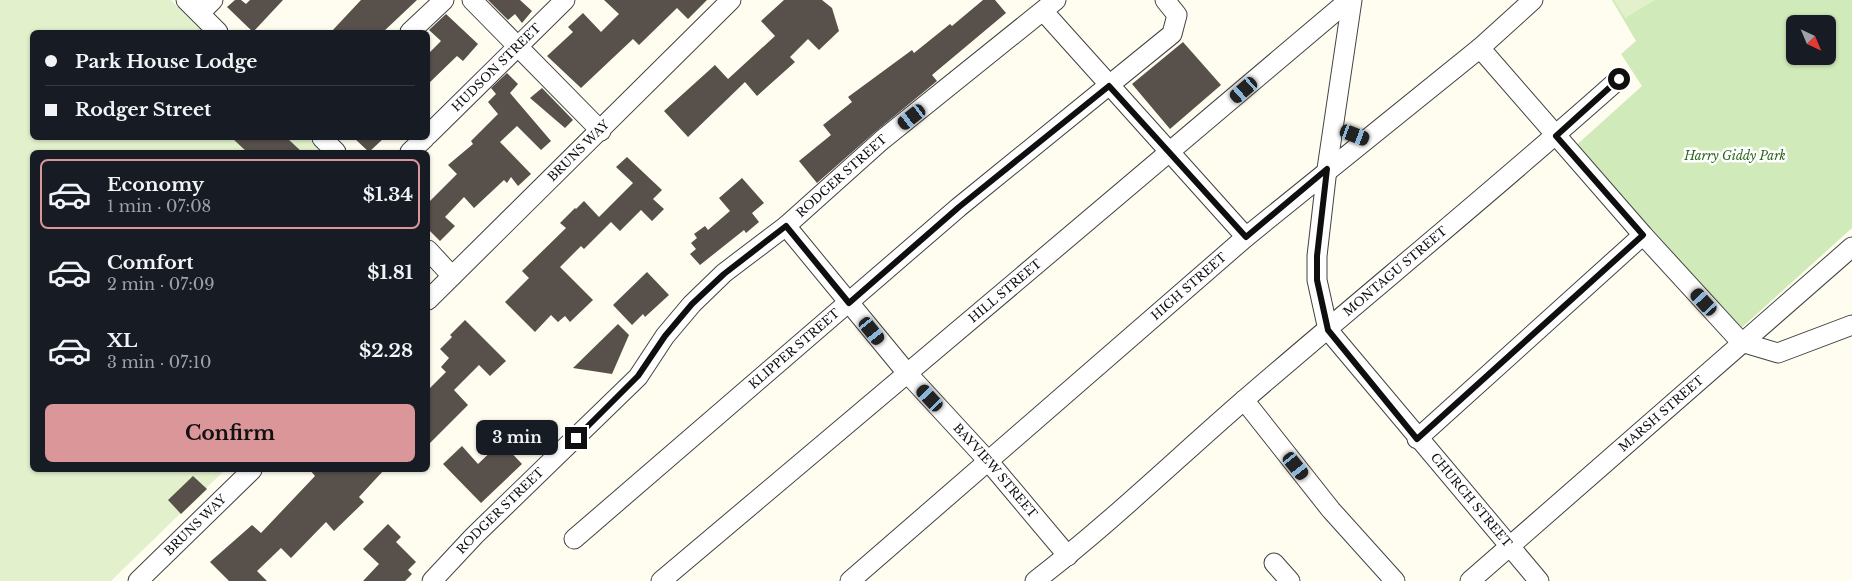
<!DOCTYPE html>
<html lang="en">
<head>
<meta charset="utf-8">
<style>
	:root { --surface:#171b24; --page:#20242c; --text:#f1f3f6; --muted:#9ea1a6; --line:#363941; --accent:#db9699 }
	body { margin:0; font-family:"Libre Baskerville",serif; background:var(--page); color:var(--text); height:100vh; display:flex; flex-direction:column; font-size:19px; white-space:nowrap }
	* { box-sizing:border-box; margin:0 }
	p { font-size:16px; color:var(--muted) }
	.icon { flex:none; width:28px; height:28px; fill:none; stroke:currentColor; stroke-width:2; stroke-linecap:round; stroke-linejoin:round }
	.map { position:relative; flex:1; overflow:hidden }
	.panel { position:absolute; left:30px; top:150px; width:400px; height:322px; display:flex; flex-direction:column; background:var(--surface); border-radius:8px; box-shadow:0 1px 4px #0004 }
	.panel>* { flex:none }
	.guide { position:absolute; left:30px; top:30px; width:400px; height:110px; border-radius:8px; box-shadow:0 1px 4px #0004; display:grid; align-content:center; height:110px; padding:0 15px; background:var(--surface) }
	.needle { width:32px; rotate:136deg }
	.buttons { position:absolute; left:1786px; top:15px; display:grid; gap:10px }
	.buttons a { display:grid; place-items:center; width:50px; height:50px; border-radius:8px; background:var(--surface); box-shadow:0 1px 4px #0004; font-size:25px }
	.end { position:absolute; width:22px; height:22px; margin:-11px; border:6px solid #0f0f0f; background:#fff; box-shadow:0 0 0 2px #fff }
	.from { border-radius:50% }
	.bubble { position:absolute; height:35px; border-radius:8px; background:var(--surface); box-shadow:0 1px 4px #0004; font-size:16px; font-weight:800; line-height:35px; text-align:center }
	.car { position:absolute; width:15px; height:30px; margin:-15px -8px; border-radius:6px; box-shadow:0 0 4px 1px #0007; background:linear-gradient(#222 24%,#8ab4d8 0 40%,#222 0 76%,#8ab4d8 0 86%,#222 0) }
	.guide b { display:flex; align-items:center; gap:18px; height:48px; font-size:19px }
	.guide b+b { border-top:1px solid var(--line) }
	.guide i { width:12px; height:12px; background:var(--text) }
	ul { padding:9px 0 0; list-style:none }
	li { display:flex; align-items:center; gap:15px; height:70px; margin:0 10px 8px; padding:0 5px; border:2px solid transparent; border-radius:8px }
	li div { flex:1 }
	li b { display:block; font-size:19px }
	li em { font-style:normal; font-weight:800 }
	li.active { border-color:var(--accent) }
	li>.icon { width:45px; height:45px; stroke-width:1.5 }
	.primary-button { display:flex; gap:10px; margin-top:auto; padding:10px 15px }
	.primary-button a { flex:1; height:58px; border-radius:8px; background:var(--accent); color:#111; font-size:20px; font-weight:800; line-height:58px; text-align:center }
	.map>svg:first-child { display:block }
	.green { fill:#d1eab9; fill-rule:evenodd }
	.pitch { fill:#e2f1cb }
	.building { fill:#57504b }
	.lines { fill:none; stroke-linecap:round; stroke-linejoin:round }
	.minor-casing { stroke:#424242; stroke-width:21 }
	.minor { stroke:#fff; stroke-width:19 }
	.route { stroke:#0f0f0f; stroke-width:6 }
	.labels { text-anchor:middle; stroke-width:5; stroke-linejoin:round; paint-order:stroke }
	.street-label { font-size:12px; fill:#0f0f0f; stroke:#fff }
	.park-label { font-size:12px; font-style:italic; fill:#2a671e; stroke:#fff }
</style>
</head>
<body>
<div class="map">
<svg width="1852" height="581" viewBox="0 0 1852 581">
	<rect width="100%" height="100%" fill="#fffdf0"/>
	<!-- green -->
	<path class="green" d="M1612 0H1852V228L1738 331 1571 150 1642 86 1621 54 1636 41ZM1795 24H1828V56H1795Z"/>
	<!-- pitch -->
	<g class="pitch">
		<path d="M0 0H171L198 28 206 23 215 32H32V138H317L332 152H32V470H225L111 581H0Z"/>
		<path d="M1614 0H1655L1625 18Z"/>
	</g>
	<!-- building -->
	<g class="building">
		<path d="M235 0H241L246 4 250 0H283L253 32 227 7Z"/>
		<path d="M361 0H417L383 32H331Z"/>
		<path d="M488 0H520L532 11 522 23 515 14 508 20Z"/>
		<path d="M604 0H707L688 19 677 8 639 45 633 39 581 88 547 56 573 32 568 27 583 13 601 32 619 14Z"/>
		<path d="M784 0H822L832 8 839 31 819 50 808 39 790 57 795 62 757 96 745 82 688 137 664 111 715 65 728 79 775 36 761 21Z"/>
		<path d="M983 0H995L1006 13 932 75 937 81 875 132 817 183 799 161 831 135 823 125 852 102 848 97 912 50 914 53 950 24 952 26Z"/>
		<path d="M446 14 478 44 463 61 457 56 428 84V54L441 41 429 30Z"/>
		<path d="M1183 42 1221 85 1170 129 1132 84Z"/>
		<path d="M507 73 518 84 510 93 551 141 541 150 517 126 500 142 531 174 518 186 511 177 507 183 504 180 474 208 464 197 445 217 455 226 440 241 428 229V203L457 174 448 165 473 144 471 141 498 114 488 102 496 94 491 88Z"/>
		<path d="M542 88 573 120 565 128 530 98Z"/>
		<path d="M232 138H287L302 152H247Z"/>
		<path d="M354 138H384L369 152Z"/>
		<path d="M627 157 662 190 653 199 664 209 652 221 641 210 620 231 611 222 584 249 581 246 560 267 593 300 570 322 565 316 558 322 551 315 535 332 505 302 529 278 522 271 566 228 560 223 575 208 576 209 584 201 599 217 633 183 616 167Z"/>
		<path d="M742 178 764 203 752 213 759 222 746 233 744 230 700 265 690 254 696 249 691 243 697 238 694 234 705 226 708 230 730 211 719 198Z"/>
		<path d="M647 272 669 295 645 317 643 314 632 325 613 305Z"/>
		<path d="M465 320 506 361 490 376 479 365 454 390 468 405 428 445V390L446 372 441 367 449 358 440 349 452 337 450 335Z"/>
		<path d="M618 324 629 335 612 374 573 368Z"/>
		<path d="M501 442 522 464 481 503 443 464 462 446 478 464Z"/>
		<path d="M310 470H384L359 497 364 502 334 531 326 522 291 558 281 548 257 571 267 581H229L210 562 252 525 261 533 315 476Z"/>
		<path d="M193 476 207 489 181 514 168 500Z"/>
		<path d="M388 524 401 537 396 542 416 562 408 570 412 574 405 581H363L379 564 363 549Z"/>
	</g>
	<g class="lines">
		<!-- minor casing -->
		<g class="minor-casing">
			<g id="minor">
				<path d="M186 0 218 32"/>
				<path d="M472 0 601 131"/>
				<path id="s1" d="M1352 0 1327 169 1317 256V280L1328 330 1539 581"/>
				<path d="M1044 12 1246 237"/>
				<path d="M200 13 213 0"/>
				<path d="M410 32 444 0"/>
				<path d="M1480 48 1643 235 1741 342 1778 353 1852 325"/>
				<path id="s2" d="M428 135 565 0"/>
				<path d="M322 138 336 152"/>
				<path d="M410 152 425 138"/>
				<path id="s3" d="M786 226 907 373 989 462 1068 556"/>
				<path d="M428 250 452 276"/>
				<path id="s4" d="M428 300 731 0"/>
				<path d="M1244 400 1331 510 1395 581"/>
				<path d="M1417 439 1643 235"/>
				<path id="s5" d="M574 539 959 207 1172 34 1177 15 1165 0"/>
				<path d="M1274 563 1290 581"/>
				<path id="s6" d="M138 581 252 470"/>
				<path id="s7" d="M432 581 474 536 638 377 665 336 692 304 724 273 786 226 882 140 1056 0"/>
				<path id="s8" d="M661 581C890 387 1121 195 1349 0"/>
				<path id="s9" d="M850 581 1246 237 1480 48 1533 0"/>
				<path id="s10" d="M1035 581C1108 525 1174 461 1243 401 1368 293 1496 189 1619 79"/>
				<path id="s11" d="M1470 581 1852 247"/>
			</g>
		</g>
		<!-- minor -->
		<use href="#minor" class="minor"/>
	</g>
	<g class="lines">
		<!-- route -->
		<path class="route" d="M576 438 638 376 665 336 692 304 724 274 786 226 849 303 959 207 1109 86 1246 237 1327 169 1317 256V280L1328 330 1417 439 1643 235 1556 136 1619 79"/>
	</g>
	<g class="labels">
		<!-- street labels -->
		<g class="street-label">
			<text dy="4" stroke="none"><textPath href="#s2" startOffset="96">HUDSON STREET</textPath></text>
			<text dy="4" stroke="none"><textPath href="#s4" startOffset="212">BRUNS WAY</textPath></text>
			<text dy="4" stroke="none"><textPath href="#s7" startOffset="578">RODGER STREET</textPath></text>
			<text dy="4" stroke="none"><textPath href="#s10" startOffset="475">MONTAGU STREET</textPath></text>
			<text dy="4" stroke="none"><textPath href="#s9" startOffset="449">HIGH STREET</textPath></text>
			<text dy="4" stroke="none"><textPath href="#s8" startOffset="450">HILL STREET</textPath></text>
			<text dy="4" stroke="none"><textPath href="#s5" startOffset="291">KLIPPER STREET</textPath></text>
			<text dy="4" stroke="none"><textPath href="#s11" startOffset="254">MARSH STREET</textPath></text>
			<text dy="4" stroke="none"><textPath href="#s3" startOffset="322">BAYVIEW STREET</textPath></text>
			<text dy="4" stroke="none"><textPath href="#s1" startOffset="556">CHURCH STREET</textPath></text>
			<text dy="4" stroke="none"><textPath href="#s7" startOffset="98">RODGER STREET</textPath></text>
			<text dy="4" stroke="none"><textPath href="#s6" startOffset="80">BRUNS WAY</textPath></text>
		</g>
		<!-- park labels -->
		<g class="park-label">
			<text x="1735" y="160">Harry Giddy Park</text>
		</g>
	</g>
</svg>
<div class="buttons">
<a><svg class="needle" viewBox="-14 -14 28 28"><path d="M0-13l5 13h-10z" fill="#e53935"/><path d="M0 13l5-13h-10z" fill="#9ea1a6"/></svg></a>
</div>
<i class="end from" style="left:1619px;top:79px"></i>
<i class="end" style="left:576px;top:438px"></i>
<div class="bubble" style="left:476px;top:420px;width:82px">3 min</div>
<i class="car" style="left:1244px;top:90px;rotate:229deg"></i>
<i class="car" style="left:912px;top:117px;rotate:232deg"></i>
<i class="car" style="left:1355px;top:135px;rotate:111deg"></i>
<i class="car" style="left:1704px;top:302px;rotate:318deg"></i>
<i class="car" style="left:872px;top:331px;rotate:141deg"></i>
<i class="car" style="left:930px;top:398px;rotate:317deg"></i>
<i class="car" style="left:1296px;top:466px;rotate:141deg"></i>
<div class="guide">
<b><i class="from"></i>Park House Lodge</b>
<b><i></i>Rodger Street</b>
</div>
<section class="panel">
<ul>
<li class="active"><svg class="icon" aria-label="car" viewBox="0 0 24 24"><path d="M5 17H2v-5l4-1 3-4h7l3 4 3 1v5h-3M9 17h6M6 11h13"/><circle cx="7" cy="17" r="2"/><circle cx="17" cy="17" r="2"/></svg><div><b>Economy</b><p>1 min · 07:08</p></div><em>$1.34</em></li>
<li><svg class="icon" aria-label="car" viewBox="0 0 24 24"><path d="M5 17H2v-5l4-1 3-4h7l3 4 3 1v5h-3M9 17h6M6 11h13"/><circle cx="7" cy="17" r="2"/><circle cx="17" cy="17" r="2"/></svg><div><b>Comfort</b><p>2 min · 07:09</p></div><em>$1.81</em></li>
<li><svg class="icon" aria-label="car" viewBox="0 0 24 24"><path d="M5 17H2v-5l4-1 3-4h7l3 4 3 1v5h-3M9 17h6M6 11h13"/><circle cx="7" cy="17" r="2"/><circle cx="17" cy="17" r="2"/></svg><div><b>XL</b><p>3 min · 07:10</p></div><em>$2.28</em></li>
</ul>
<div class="primary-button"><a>Confirm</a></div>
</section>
</div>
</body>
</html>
